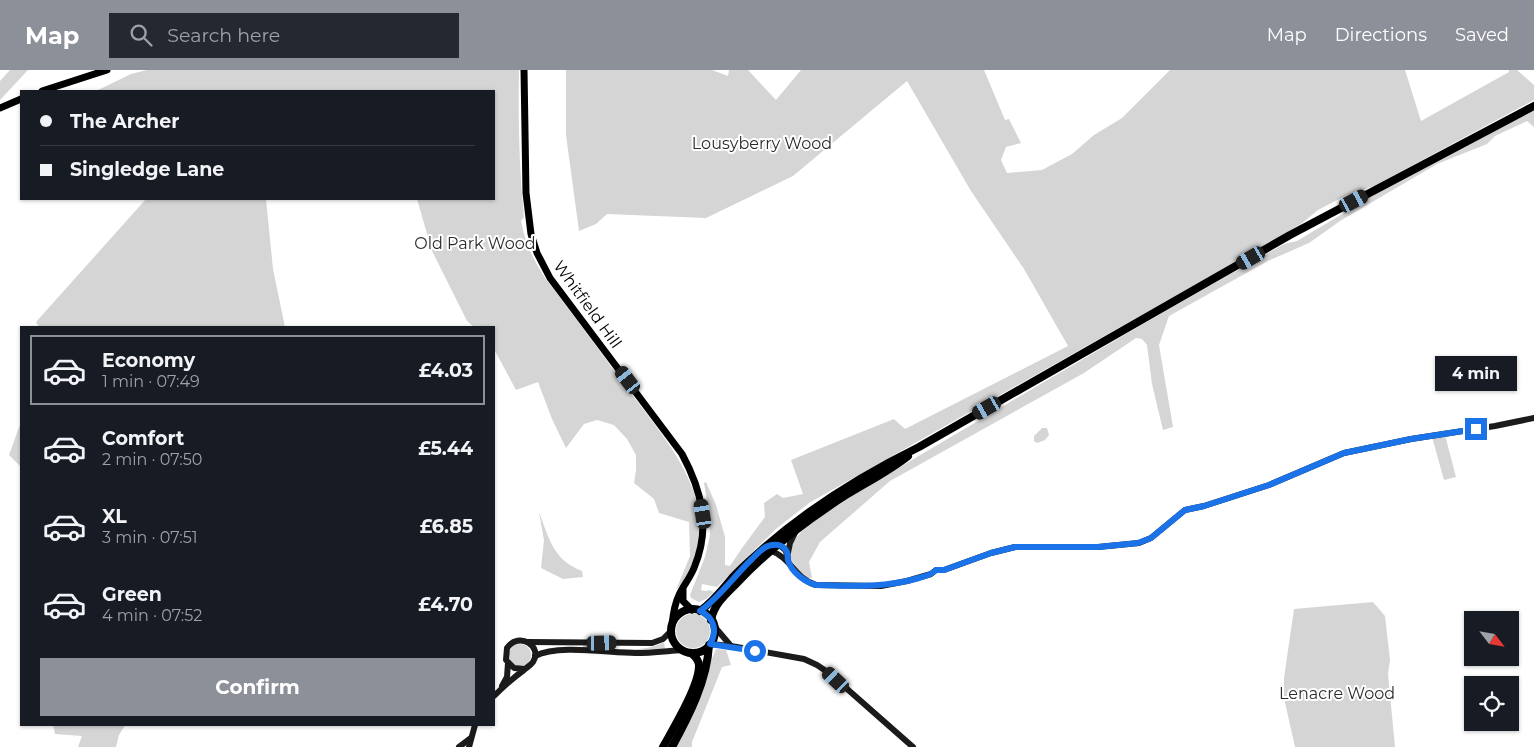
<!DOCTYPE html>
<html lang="en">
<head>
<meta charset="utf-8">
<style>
	:root { --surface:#171b24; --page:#242831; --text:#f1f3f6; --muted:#9ea1a6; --line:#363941; --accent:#8c9099 }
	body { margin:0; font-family:Montserrat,sans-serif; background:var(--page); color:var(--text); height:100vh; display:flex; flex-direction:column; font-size:19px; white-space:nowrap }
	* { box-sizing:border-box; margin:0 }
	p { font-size:16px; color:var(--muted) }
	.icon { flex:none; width:28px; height:28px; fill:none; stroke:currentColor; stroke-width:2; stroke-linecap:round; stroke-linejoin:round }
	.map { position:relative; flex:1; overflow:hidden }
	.drawer { position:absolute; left:20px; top:256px; width:475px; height:400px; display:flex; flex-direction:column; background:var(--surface); border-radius:0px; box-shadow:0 1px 4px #0004 }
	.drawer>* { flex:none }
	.hud { position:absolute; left:20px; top:20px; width:475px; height:110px; border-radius:0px; box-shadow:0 1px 4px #0004; display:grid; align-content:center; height:110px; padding:0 20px; background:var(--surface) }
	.needle { width:32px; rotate:121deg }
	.controls { position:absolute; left:1464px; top:541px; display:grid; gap:10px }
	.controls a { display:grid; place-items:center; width:55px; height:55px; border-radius:0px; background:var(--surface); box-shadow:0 1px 4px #0004; font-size:25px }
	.end { position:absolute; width:22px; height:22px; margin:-11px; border:6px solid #1a73e8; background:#fff; box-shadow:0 0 0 2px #fff }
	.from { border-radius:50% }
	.bubble { position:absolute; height:35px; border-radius:0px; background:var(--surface); box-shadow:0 1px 4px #0004; font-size:16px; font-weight:700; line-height:35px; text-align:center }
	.car { position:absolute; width:15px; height:30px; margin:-15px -8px; border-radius:6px; box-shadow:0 0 4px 1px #0007; background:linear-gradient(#222 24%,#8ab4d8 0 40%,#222 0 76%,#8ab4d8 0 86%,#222 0) }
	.hud b { display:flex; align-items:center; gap:18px; height:48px; font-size:19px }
	.hud b+b { border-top:1px solid var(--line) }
	.hud i { width:12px; height:12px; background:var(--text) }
	ul { padding:9px 0 0; list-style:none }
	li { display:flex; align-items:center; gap:15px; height:70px; margin:0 10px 8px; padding:0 10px; border:2px solid transparent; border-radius:0px }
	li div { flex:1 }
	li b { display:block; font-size:19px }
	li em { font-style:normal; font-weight:700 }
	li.active { border-color:var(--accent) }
	li>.icon { width:45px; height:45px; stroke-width:1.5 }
	.cta { display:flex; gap:10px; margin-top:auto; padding:10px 20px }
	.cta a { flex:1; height:58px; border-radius:0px; background:var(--accent); color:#fff; font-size:20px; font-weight:700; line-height:58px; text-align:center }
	header { display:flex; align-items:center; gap:30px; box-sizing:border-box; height:70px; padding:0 25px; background:var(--accent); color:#fff }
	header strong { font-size:24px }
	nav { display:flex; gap:28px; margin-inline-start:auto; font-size:18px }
	.search { width:350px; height:45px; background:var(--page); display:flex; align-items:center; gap:12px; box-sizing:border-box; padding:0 18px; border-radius:0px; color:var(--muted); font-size:19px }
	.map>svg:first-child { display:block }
	.green { fill:#d5d5d5 }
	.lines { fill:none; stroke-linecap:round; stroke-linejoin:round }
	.secondary { stroke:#1b1b1b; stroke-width:6 }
	.primary { stroke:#000; stroke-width:7 }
	.highway { stroke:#000; stroke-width:8 }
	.route { stroke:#1a73e8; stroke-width:6 }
	.labels { text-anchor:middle; stroke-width:4; stroke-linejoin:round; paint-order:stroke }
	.park-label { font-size:16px; fill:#2c2c2c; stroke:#fff }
	.street-label { font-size:16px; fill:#000; stroke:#fff }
</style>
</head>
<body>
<header>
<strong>Map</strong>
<div class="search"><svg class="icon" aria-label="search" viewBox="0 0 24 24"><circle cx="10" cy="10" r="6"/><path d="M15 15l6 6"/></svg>Search here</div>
<nav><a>Map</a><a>Directions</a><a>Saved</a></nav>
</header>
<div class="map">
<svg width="1534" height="677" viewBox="0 0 1534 677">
	<rect width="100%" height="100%" fill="#fff"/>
	<!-- green -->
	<g class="green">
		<path d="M10 0H28L0 30V11Z"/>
		<path d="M147 0H519C518 49 519 98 524 147L521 151C525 173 533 189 545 208 573 245 600 281 627 318 672 378 736 447 676 520L690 486 689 452 659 443 654 429 634 413 636 400V385L627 369 614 355 597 350 584 354 566 378 552 349 538 312 516 320 494 279V258L474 257 467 251 432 181 417 129H494V21H96L131 4Z"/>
		<path d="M566 0H712L728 6 729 0H748L776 30 801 0H984L1005 50 1009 49 1021 73 1006 77 1001 90 1007 103 1042 100 1072 84 1094 65 1122 48 1170 0H1405L1421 51 1509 2V0H1517L1534 15V30L1374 116 1345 126 1318 140 1301 154 1207 208 809 433 776 459 717 517 702 514 701 520 706 521 709 520 714 522 706 529 699 532 691 528 690 525 705 487 710 465 708 437 704 413 706 412 716 435 725 467V495L730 496 742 478 765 447 764 433 777 424 783 428 803 424 791 390 894 349 905 359 1068 276 1024 199 971 121 907 11 793 106 706 148 607 144 596 154 579 161 566 65Z"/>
		<path d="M1534 41V57L1527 51 1495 66 1487 74 1437 94 1340 151 1309 173 1268 191 1169 246 1159 275 1173 357 1163 360 1152 314 1147 275 1142 269 1136 268 1084 303 890 411 820 472 809 492 812 508H805L791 490C791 484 791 477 794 471 804 455 833 439 848 428 993 342 1137 256 1284 174L1297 171 1399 110Z"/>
		<path d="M146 129H266L273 199 285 257H39L36 252Z"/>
		<path d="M21 352V397L9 385Z"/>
		<path d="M1042 358H1047L1049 365 1045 370 1037 373 1034 371V366Z"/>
		<path d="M1445 365 1456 407 1444 410 1432 367Z"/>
		<path d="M539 442C549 468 553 490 582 501L583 507 563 509 541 498 544 470Z"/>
		<path d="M1373 532 1385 546 1390 590 1388 604 1395 677H1295L1284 628V608L1294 539Z"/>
		<circle cx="693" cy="561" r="17"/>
		<path d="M664 572 665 579 641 581 582 579 583 576C608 577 641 585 664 572Z"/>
		<circle cx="520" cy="585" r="11"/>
		<path d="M716 579 726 580 731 595 722 597 692 672V677H675Z"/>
		<path d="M53 655H125L119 665 116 677H78L82 666 55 664Z"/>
	</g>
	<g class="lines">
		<!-- secondary -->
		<g class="secondary">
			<path d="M776 475C785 476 788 482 788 491"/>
			<path d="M771 481C791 487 795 509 816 515L881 516 907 511 931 504 936 500H944L991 483 1015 477H1098L1139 473 1151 468 1185 440 1204 436 1269 415 1344 383 1411 369 1495 356 1534 348"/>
			<path d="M788 483 790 473 796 461"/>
			<path d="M714 556 731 576"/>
			<path d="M528 572 652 573 663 569 671 561"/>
			<path d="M710 574 731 576 804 589 817 595 829 603 913 677"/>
			<path d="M535 586C559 574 608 583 635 583 651 583 667 581 682 580"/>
			<path d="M502 616 507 607 508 593"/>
			<path d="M494 626C503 617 513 608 524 600 527 597 530 596 533 592 543 576 519 561 507 578L506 590 514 598 525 599"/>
			<path d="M459 677 471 668"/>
			<path d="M469 677 475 655"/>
		</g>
		<!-- primary -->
		<g class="primary">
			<path d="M524 0 526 123 531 164 537 183 550 208 682 384C702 421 711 458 694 498 690 508 683 516 679 525 674 535 673 545 672 555"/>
			<path d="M42 21 107 0"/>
			<path d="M0 38 21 29"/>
			<path d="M683 520V531L692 540"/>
		</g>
		<!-- highway -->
		<g class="highway">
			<circle cx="693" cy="561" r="22"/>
			<path d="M700 541C713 532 722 520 732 508 742 497 754 487 765 477 811 437 864 404 919 377L1290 165 1534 36"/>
			<path d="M711 550C714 534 726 524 737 513 769 479 807 450 846 425 867 412 889 401 908 386"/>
			<path d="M663 677C673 659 699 616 699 596 699 590 695 586 691 583"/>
			<path d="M672 677C689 646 707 611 709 575"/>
		</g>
	</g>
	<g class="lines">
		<!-- route -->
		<path class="route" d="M755 581 710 574C718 561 714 547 700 541 719 528 735 505 752 489 756 485 760 481 764 478 770 474 780 473 785 479 789 483 787 486 788 490 791 502 805 512 816 515 852 516 884 518 919 508 926 506 931 505 936 500H944L991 483 1015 477H1098L1138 473 1151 468 1185 440 1204 436 1269 415 1344 383 1411 369 1476 359"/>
	</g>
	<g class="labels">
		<!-- park labels -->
		<g class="park-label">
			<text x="762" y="79">Lousyberry Wood</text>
			<text x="475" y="179">Old Park Wood</text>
			<text x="1337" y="629">Lenacre Wood</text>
		</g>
		<!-- street labels -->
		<g class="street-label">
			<text transform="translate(588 234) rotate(54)" y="6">Whitfield Hill</text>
		</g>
	</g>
</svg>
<div class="controls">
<a><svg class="needle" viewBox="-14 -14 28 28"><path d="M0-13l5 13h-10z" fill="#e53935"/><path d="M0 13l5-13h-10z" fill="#9ea1a6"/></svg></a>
<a><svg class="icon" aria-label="locate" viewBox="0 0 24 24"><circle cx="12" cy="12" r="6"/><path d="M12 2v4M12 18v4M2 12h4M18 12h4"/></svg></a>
</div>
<i class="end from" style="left:755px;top:581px"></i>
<i class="end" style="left:1476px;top:359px"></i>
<div class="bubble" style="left:1435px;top:286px;width:82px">4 min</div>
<i class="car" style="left:1354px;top:131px;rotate:62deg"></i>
<i class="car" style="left:1251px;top:188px;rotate:240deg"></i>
<i class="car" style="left:628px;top:310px;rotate:323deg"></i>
<i class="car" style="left:987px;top:338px;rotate:240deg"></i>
<i class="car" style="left:703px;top:444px;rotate:351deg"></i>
<i class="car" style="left:602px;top:573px;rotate:89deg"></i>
<i class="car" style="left:836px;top:610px;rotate:313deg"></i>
<div class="hud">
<b><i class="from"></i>The Archer</b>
<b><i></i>Singledge Lane</b>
</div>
<section class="drawer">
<ul>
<li class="active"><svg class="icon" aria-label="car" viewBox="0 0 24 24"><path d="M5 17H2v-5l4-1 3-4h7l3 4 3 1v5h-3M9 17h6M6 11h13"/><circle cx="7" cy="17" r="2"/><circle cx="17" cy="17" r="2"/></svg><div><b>Economy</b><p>1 min · 07:49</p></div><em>£4.03</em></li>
<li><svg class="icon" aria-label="car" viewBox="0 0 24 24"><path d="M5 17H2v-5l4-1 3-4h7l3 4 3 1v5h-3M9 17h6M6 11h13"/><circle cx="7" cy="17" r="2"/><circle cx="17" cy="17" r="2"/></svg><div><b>Comfort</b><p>2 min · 07:50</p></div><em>£5.44</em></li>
<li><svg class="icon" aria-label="car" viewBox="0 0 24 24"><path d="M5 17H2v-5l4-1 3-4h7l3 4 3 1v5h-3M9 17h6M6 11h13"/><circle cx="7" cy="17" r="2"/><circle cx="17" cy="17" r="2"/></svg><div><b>XL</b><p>3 min · 07:51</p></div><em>£6.85</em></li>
<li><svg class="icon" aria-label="car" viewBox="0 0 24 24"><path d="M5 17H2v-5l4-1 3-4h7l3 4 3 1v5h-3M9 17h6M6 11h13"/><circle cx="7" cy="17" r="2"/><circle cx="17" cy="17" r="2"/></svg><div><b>Green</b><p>4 min · 07:52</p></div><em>£4.70</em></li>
</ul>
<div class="cta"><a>Confirm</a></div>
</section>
</div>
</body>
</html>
